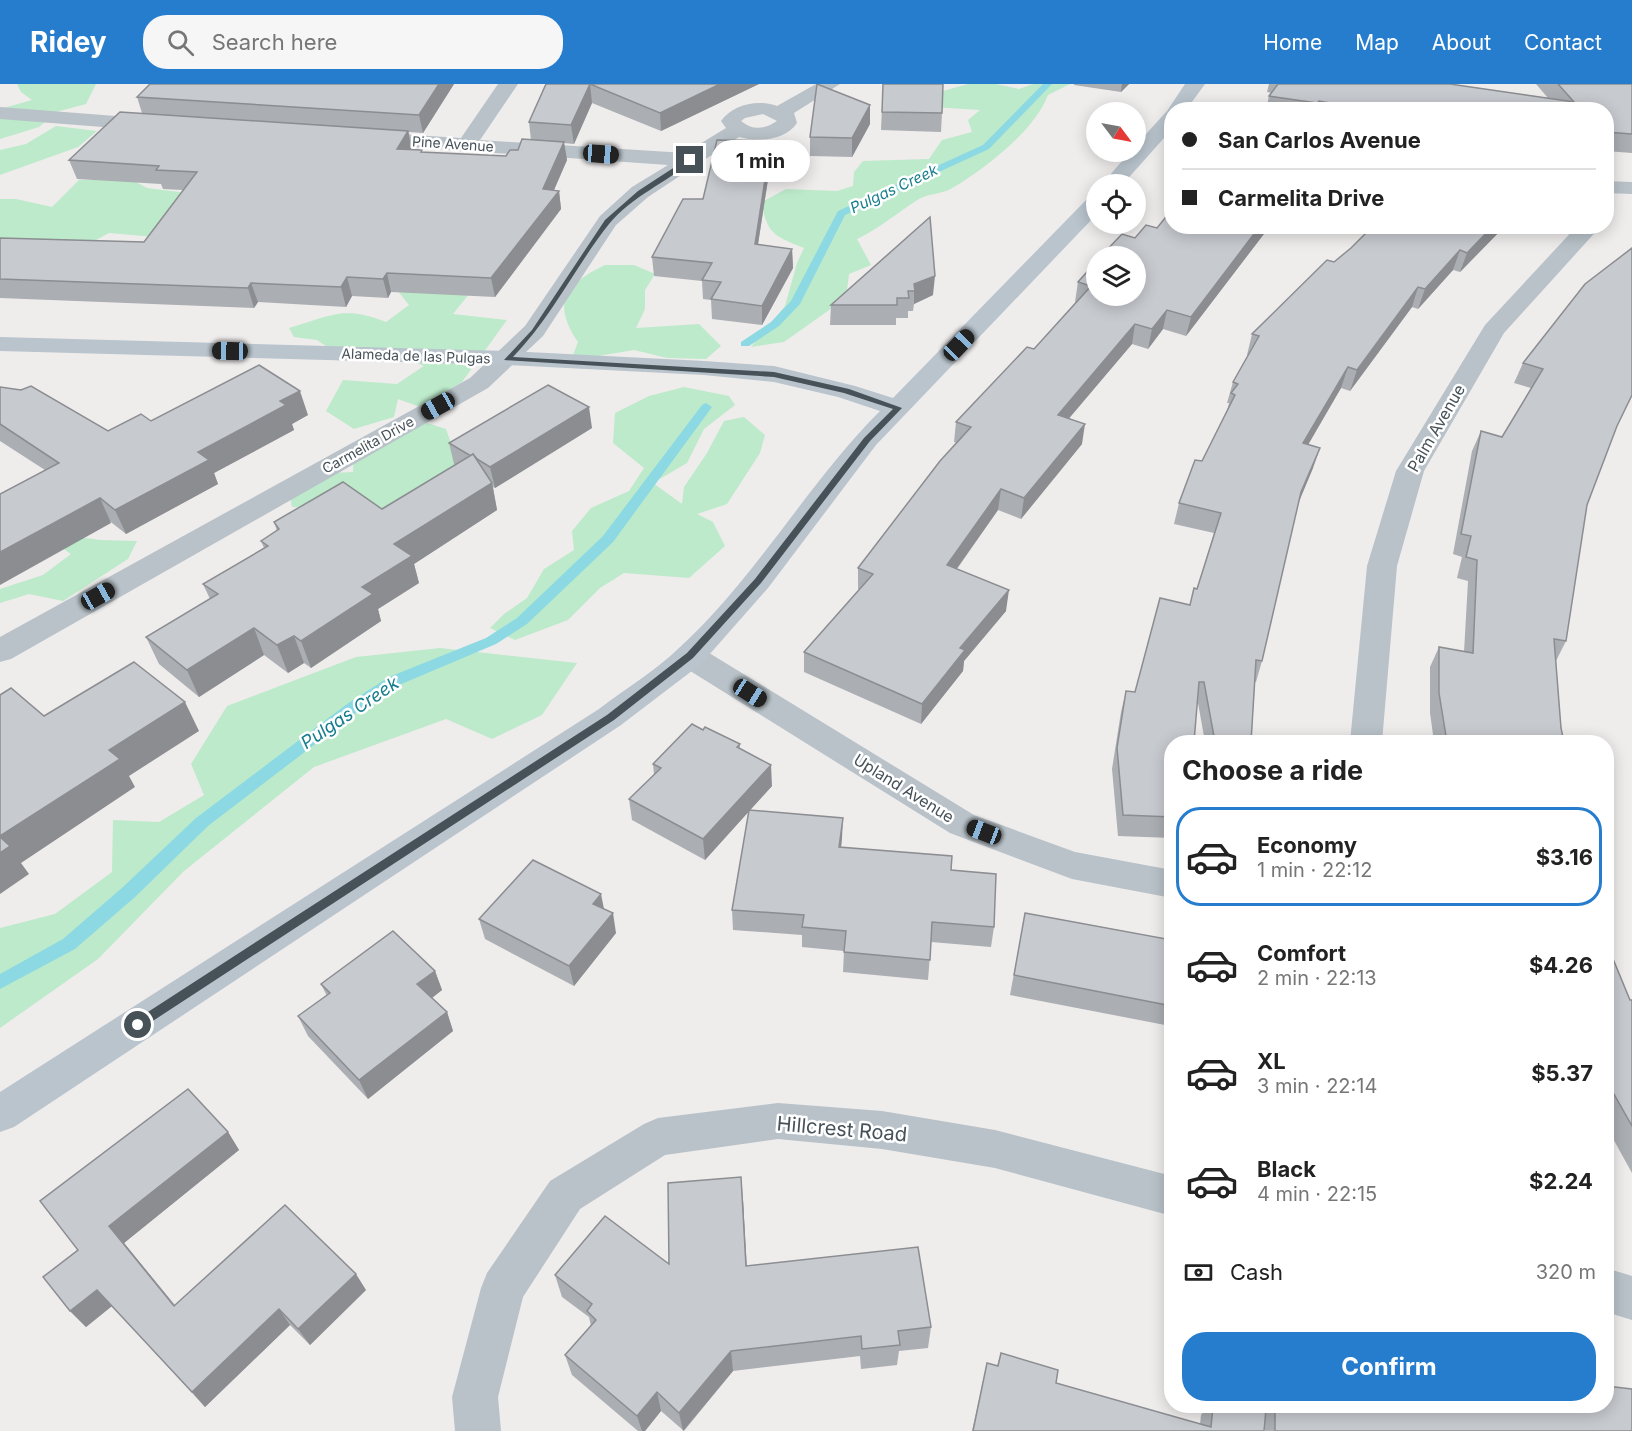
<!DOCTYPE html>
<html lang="en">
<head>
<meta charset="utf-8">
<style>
	:root { --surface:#fff; --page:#f6f6f6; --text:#222; --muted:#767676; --line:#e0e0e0; --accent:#267dce }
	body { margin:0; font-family:Inter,sans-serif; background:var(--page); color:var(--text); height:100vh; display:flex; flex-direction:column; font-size:22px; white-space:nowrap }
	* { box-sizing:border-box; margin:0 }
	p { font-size:20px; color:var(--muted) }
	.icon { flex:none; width:33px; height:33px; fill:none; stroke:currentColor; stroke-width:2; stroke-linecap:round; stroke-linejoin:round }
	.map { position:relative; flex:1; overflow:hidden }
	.details { position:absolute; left:1164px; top:651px; width:450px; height:678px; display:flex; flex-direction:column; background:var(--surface); border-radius:24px; box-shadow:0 3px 15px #0003 }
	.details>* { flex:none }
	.hud { position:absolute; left:1164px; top:18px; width:450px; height:132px; border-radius:24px; box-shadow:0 3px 15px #0003; display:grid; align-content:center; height:132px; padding:0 18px; background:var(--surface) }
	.needle { width:39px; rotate:122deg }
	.tools { position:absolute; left:1086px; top:18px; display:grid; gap:12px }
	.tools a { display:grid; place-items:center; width:60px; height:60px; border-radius:50%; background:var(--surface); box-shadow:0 3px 15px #0003; font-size:30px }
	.end { position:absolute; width:27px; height:27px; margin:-14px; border:8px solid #465158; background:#fff; box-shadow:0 0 0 3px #fff }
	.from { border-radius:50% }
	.bubble { position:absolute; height:42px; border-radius:21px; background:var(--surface); box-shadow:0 3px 15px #0003; font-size:20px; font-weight:700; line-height:42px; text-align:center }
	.car { position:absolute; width:18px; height:36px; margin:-18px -9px; border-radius:8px; box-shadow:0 0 4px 2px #0007; background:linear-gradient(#222 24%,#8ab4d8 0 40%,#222 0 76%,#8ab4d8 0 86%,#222 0) }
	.hud b { display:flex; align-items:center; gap:21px; height:57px; font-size:22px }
	.hud b+b { border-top:2px solid var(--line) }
	.hud i { width:15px; height:15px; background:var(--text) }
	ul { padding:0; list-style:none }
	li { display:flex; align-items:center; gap:18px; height:99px; margin:0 12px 9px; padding:0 6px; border:3px solid transparent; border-radius:24px }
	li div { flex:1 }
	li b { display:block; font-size:22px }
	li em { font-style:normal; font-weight:700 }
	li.active { border-color:var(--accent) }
	li>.icon { width:54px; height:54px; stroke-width:1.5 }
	h2 { padding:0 18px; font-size:27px; line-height:72px }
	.pay { display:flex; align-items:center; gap:15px; height:66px; padding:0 18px; font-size:22px }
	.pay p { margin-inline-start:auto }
	.cta { display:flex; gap:12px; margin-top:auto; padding:12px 18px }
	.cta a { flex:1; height:69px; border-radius:24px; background:var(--accent); color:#fff; font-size:24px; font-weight:700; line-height:69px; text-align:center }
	header { display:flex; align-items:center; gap:36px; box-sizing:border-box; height:84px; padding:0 30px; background:var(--accent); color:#fff }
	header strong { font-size:28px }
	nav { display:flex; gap:33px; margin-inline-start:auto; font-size:21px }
	.search { width:420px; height:54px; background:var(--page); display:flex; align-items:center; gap:15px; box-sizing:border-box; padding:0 21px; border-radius:24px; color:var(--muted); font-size:22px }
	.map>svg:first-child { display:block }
	.green { fill:#bceaca }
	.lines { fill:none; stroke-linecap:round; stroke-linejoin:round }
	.stream { fill:#8cd9e4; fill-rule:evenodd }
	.minor { fill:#b8c2c8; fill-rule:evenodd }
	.secondary { fill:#b9c4cd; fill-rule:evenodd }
	.wall { fill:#abaeb2 }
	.shaded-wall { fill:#8b8d91 }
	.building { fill:#c7cacf; stroke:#8b8d91; stroke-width:1.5 }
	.route { fill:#465158 }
	.labels { text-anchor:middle; stroke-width:5; stroke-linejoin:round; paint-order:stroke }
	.far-street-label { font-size:14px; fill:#465158; stroke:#fff }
	.far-water-label { font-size:15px; font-style:italic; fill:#167d8c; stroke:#fff }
	.street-label { font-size:16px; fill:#465158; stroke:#fff }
	.water-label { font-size:18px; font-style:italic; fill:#167d8c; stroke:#fff }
	.near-street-label { font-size:20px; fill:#465158; stroke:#fff }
</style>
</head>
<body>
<header>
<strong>Ridey</strong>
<div class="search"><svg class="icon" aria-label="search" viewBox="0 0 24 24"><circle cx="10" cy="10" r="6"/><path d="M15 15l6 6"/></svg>Search here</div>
<nav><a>Home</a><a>Map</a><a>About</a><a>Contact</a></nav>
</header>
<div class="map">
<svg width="1632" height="1347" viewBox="0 0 1632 1347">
	<rect width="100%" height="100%" fill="#efecec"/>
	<!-- green -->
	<g class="green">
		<path d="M17 0H96L86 20 56 28 39 43 0 55V25L32 16 21 8Z"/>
		<path d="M968 0H996L1019 5 1033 0H1070L1048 11C1035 46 986 84 954 103 944 110 930 109 919 115 898 128 880 144 857 155L871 181 849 190 846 214 784 258 751 263 785 222 797 179 804 164C777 153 766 151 762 118L786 105 837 107 853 102 854 88 863 77 929 75 942 56 972 48 968 36 980 26 931 23 936 9Z"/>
		<path d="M56 42 97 47 78 63 0 91V66L26 60Z"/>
		<path d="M79 96H132L147 104 187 109 155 153 109 149 81 164 0 158V115H16L52 123Z"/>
		<path d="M493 180 453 230 507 236 462 298 420 323 398 315 394 333 354 345 326 327 343 296 397 300 424 282 389 267 332 266 317 256 294 253 289 244C331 232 343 221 386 238L409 221 394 202Z"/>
		<path d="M605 181H634L655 190 645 206V225L636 244 699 240 721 262 706 275 667 274 634 266 592 273 573 271 578 258C551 217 566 200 605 181Z"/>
		<path d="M684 303 729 312 735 321 704 345 687 379 653 399 682 420 684 403 707 369 724 337 744 333 765 351 760 369 727 420 697 430 713 438 725 462 689 494 624 489 600 504 568 536 515 556 490 544 504 530 527 514 544 485 574 466 572 447 591 424 629 407 644 384 613 359 615 329 649 312Z"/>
		<path d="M427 339 446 345 455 371 482 404 446 428 292 423 288 402 309 390 353 388 354 364 378 349Z"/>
		<path d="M37 447 100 456 137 457 128 475 63 517 29 510 0 519V505L43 491 71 470Z"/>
		<path d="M440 564 577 579 542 631 492 655 446 635 314 683 184 787 98 875 0 944V844L55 830 112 788 113 736 159 738 204 711 191 680 227 622 356 573Z"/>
	</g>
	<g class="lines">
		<!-- stream -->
		<g class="stream">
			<path d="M1043 0H1052L989 65 845 131 800 220 779 242 749 262H741V258L771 238 791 217 838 127 983 61Z"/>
			<path d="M706 319 712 323 613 458 527 540 496 560 399 601 357 628 208 742 135 813 75 865 0 905V890L63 855 123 803 196 734 347 620 389 593 486 554 517 534 603 452 702 321Z"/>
		</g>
		<!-- minor -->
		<g class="minor">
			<path d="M498 0H518L480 56 685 69 726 44 721 37C733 20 758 15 777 22L816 0H840L794 29 797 39C785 57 758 58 739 53L648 113 616 141 543 252 488 304 11 575 0 578V553L470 294 525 242 600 132 632 103 668 81 367 60 360 58 357 54 360 50 367 48 461 54ZM763 30 777 37C765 45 753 47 741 37L745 34Z"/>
			<path d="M0 23 154 35 161 37 164 41 161 45 154 47 0 35Z"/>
			<path d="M1606 97 1632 98V110L1606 109Z"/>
			<path d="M1577 142H1601L1504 249 1424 387 1397 482 1382 658H1350L1367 482 1396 387 1485 241Z"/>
			<path d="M690 561 701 564 974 731 1075 768 1172 786V814L1072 795 950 749 679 580 675 572 679 564Z"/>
			<path d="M778 1019 882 1027 995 1046 1172 1092V1132L995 1084 882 1065 778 1055 665 1071 580 1125 523 1213 498 1313 501 1347H455L452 1313 481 1204 487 1189 550 1097 644 1040 658 1034Z"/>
			<path d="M1606 1184 1632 1192V1236L1606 1228Z"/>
		</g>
		<!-- secondary -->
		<g class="secondary">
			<path d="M1185 0H1205L1186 26H1172V45L1123 100H1102L1130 68H1136V61L1167 27Z"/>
			<path d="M1096 113V131L876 361 768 504 701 580 621 641 14 1043 0 1048V1008L599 625C625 605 655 587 679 564 756 494 807 400 880 327L838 313 774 298 704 291 507 281 0 267V253L507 267 704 277 774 282 855 302 893 314 1088 114Z"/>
		</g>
	</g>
	<!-- wall -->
	<g class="wall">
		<path d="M454 0 423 49 409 48 412 66 423 69 506 72 518 66 531 56 529 38 546 0H759L661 47 592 19 574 60 564 59 567 76 554 106 559 107 561 125 495 213 391 208 388 214 352 212 346 223 258 218 254 224 0 214V154L144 158 183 106 163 105 161 100 77 95 69 76 142 29 137 13Z"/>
		<path d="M883 0 942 29 941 48 881 46Z"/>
		<path d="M1074 0H1129L1121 8 1074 1Z"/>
		<path d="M1269 0H1450L1548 14 1536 0H1632V69L1606 67V26H1266L1269 12 1272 9 1267 8Z"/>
		<path d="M870 40 852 73 810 72V53Z"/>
		<path d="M771 76 758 161 792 165 793 184 762 241 712 235 711 216 703 215 702 197 654 192 652 173 703 115Z"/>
		<path d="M930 133 933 211 914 220 913 227H908V234H896V241H830L831 221Z"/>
		<path d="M1172 142H1270L1186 252 1163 245 1148 265 1132 260 1069 334 1082 360 1021 435 998 426 957 485 1006 527 964 577 963 587 921 640 804 588V568L860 505H858V484L957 359 954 358 956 338 1034 265 1076 218H1075L1078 198 1135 154 1157 144Z"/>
		<path d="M1373 142H1505L1460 188 1453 186 1418 225 1412 223 1350 307 1341 304 1308 360 1313 384 1298 420 1262 577 1256 598H1255L1251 658H1205L1198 619H1197L1172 658V754L1118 752 1112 685 1121 628 1126 607 1135 608 1190 521 1197 505 1214 449 1174 440 1179 419 1202 377 1227 327 1229 319H1227L1233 298 1248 271H1247L1252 250 1351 164Z"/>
		<path d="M1585 200 1617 342 1587 421 1566 557 1556 577 1561 644 1564 658H1434L1430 629V583L1439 563 1464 568 1468 497 1457 494 1462 473 1453 470 1472 367 1481 347 1502 353 1531 304 1514 299 1523 279Z"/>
		<path d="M0 303 108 347 151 337 308 331 292 340 294 346 214 389 218 400 126 450 45 386 0 357Z"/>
		<path d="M592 344 495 404 493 403 497 426 414 480 419 499 378 525 381 537 311 584 304 579 288 589 264 571 199 613 159 580 146 553 210 515 203 500 264 464 261 457 277 447 274 438 382 425 456 381 454 380 449 359Z"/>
		<path d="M703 646 740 660V665L772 702 750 726 842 754 841 763 951 786 994 843 991 863 931 858 928 896 843 888 844 867 802 863V851L733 846 732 826 749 727 705 776 632 736 629 715 654 691 653 680Z"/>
		<path d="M1025 829 1172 856V923L1165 941 1010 911Z"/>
		<path d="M479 835 616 849 574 902 485 855Z"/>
		<path d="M1606 858 1630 916H1632V1089L1606 1042Z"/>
		<path d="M435 887 442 906 432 914 447 928 453 947 368 1015 308 952 298 932 327 912 321 900Z"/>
		<path d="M228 1048 239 1066 124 1159 175 1221 366 1206 310 1261 290 1241 205 1323 112 1222 86 1243 70 1227 43 1193Z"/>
		<path d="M743 1116 746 1182 931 1243 928 1264 899 1267 897 1281 861 1285 860 1272 733 1287 684 1347 661 1327 645 1347H638L572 1291 565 1271 591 1242 589 1233 562 1213 555 1191 669 1180Z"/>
		<path d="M1001 1269 1056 1299 1200 1340 1201 1331 1207 1322H1255L1265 1324V1322H1606L1632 1347H1265V1334L1264 1347H972L987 1279 997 1282Z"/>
	</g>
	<!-- shaded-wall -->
	<g class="shaded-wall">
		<path d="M439 0H454L423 49 419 31Z"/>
		<path d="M590 0 592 19 574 60 571 41Z"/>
		<path d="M720 0H759L661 47 660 29Z"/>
		<path d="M1122 0H1129L1121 8Z"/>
		<path d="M870 21V40L852 73V54Z"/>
		<path d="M408 47 412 66 397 65Z"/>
		<path d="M771 57V76L755 179V160Z"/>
		<path d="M564 58 567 76 547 122 559 107 561 125 495 213 491 194 543 105Z"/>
		<path d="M1260 142H1270L1186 252 1191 233Z"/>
		<path d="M1493 142H1505L1460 188 1467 169Z"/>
		<path d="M792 165 793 184 762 241V222Z"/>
		<path d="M1460 166 1453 186 1418 225 1425 205Z"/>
		<path d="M387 189 391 208 388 214 383 195Z"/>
		<path d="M935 192 933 211 914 220V200Z"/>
		<path d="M347 193 352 212 346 223 341 203Z"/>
		<path d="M251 199 258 218 254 224 248 204Z"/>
		<path d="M1418 203 1412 223 1350 307 1357 286Z"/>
		<path d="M1167 226 1163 245 1148 265 1152 245Z"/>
		<path d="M1135 240 1132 260 1055 351 1058 331Z"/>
		<path d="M1348 283 1341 304 1297 380 1303 359Z"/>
		<path d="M300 307 308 331 292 340 294 346 214 389 218 400 126 450 115 426 198 368 280 317Z"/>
		<path d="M589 323 592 344 495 404 490 383Z"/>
		<path d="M1085 340 1082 360 1021 435 1024 414Z"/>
		<path d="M1320 364 1313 384 1294 429 1301 408Z"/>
		<path d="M492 399 497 426 414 480 419 499 378 525 381 537 311 584 301 557 362 503 394 460Z"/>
		<path d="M1001 405 998 426 945 501 947 481Z"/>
		<path d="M100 414 111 439 0 501V468Z"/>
		<path d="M1009 506 1006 527 964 577 963 587 921 640 922 620 960 564Z"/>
		<path d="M254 544 264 571 199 613 187 586Z"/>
		<path d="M294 552 304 579 288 589 277 561Z"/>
		<path d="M185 618 199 647 129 692 135 703 21 779 29 790 0 810V752L109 666Z"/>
		<path d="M771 681 772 702 705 776 703 755Z"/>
		<path d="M843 734 842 754 839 783V763Z"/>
		<path d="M601 810 605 830 593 820Z"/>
		<path d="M613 829 616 849 574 902 569 882Z"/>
		<path d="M435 887 442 906 424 920 417 900Z"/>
		<path d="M447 928 453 947 368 1015 359 996Z"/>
		<path d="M228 1048 239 1066 124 1159 188 1238 109 1142Z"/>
		<path d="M741 1093 743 1116 748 1204 746 1182Z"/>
		<path d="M356 1190 366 1206 310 1261 298 1245Z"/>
		<path d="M97 1206 112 1222 86 1243 70 1227Z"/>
		<path d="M279 1225 290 1241 205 1323 192 1308Z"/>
		<path d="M731 1267 733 1287 683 1347 679 1329Z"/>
		<path d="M657 1308 661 1327 645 1347H642L637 1332Z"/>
	</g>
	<!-- building -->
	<g class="building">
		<path d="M150 0H439L419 31 137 13Z"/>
		<path d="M546 0H720L660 29 590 0 571 41 529 38Z"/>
		<path d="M817 0 870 21 852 54 810 53Z"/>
		<path d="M883 0H943L942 29 882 28Z"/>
		<path d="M1278 0H1450L1574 18 1558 0H1632V50L1606 48V26H1581L1576 20 1575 26H1369L1319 17 1317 19 1269 12Z"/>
		<path d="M120 28 408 47 397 65 422 66 421 68 506 72 510 66H518L522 55 564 58 543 105 559 107 491 194 387 189 383 195 347 193 341 203 251 199 248 204 0 195V154L144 158 197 88 156 86 159 82 69 76Z"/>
		<path d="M717 56 771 57 755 160 792 165 762 222 711 215 721 198 702 196 712 179 652 173 683 115H703Z"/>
		<path d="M1170 128 1172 129V142H1260L1191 233 1167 226 1152 245 1135 240 1058 331 1085 340 1024 414 1001 405 947 481 1009 506 960 564 965 566 922 620 804 568 873 490 858 484 940 377 971 343 956 338 1027 263 1034 265 1091 202 1078 198 1096 178V212H1136V172H1101L1122 150 1135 154 1146 141 1157 144Z"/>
		<path d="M930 133 935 192 914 200 915 207H908L909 214H897V221H831Z"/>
		<path d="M1373 142H1493L1467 169 1460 166 1425 205 1418 203 1357 286 1348 283 1303 359 1320 364 1301 408 1262 577 1256 576 1251 658H1215L1204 598H1199L1194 658H1172V733L1123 731 1117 664 1126 607 1135 608 1160 514 1190 521 1194 504 1197 505 1221 429 1179 419 1195 376 1202 377 1235 311 1231 309 1238 300 1233 298 1259 252 1252 250 1327 176 1334 178 1351 164Z"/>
		<path d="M1632 164V311L1617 342 1587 421 1566 557 1554 555 1561 644 1564 658H1447L1439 609V563L1473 569 1477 476 1466 473 1471 452 1461 450 1481 347 1502 353 1543 285 1523 279 1585 200Z"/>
		<path d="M259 281 300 307 280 317 286 321 198 368 209 376 115 426 100 414 0 468V410L59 379 0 340V303L21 306 31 302 108 347 141 330 151 337Z"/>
		<path d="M548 301 589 323 490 383 477 375 473 370 471 372 449 359Z"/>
		<path d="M473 370 492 399 394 460 412 472 362 503 373 510 301 557 294 552 277 561 254 544 187 586 146 553 218 510 203 500 268 462 261 457 279 445 274 438 343 398 382 425Z"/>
		<path d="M134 578 185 618 109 666 120 675 0 752V611L11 604 44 632Z"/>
		<path d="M692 640 703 646 705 643 740 660 737 663 771 681 703 755 629 715 661 684 653 680Z"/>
		<path d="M749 726 843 734 839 763 952 772 951 786 996 790 994 843 932 838 930 876 844 868 846 847 802 843 804 831 732 826Z"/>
		<path d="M0 753 10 762 0 769Z"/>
		<path d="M533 776 601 810 593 820 613 829 569 882 479 835Z"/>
		<path d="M1025 829 1172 856V922L1014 891Z"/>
		<path d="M393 847 435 887 417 900 447 928 359 996 298 932 330 909 321 900Z"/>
		<path d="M1606 858 1630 916H1632V1042L1606 996Z"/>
		<path d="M188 1005 228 1048 109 1142 174 1222 285 1121 356 1190 298 1245 279 1225 192 1308 97 1206 70 1227 43 1193 78 1166 40 1117Z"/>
		<path d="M741 1093 746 1182 918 1163 931 1243 898 1247 900 1261 862 1265 861 1252 731 1267 679 1329 657 1308 637 1332 565 1271 596 1236 587 1227 592 1220 555 1191 605 1132 669 1180 668 1099Z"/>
		<path d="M1001 1269 1058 1286 1056 1299 1211 1343 1213 1322H1255L1266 1325 1264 1347H973L987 1279 998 1282Z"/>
		<path d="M1606 1302 1632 1305V1347H1275V1322H1606Z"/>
	</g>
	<!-- route -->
	<path class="route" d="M687 75 693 76C666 99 632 112 609 140 575 183 552 233 513 273L774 288 849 305 902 324 870 357 761 499 693 574 614 636 142 944H134V937L607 631 687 569 755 495 864 354 893 325 844 309 774 293 504 276 532 246 605 136 638 107Z"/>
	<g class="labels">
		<!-- far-street labels -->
		<g class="far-street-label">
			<text transform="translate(453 60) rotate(4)" y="5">Pine Avenue</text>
			<text transform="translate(416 272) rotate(2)" y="5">Alameda de las Pulgas</text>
			<text transform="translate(368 361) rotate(-29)" y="5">Carmelita Drive</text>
		</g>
		<!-- far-water labels -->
		<g class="far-water-label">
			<text transform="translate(894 105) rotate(-25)" y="5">Pulgas Creek</text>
		</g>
		<!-- street labels -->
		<g class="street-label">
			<text transform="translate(1436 344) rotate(-60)" y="6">Palm Avenue</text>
			<text transform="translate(904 704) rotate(32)" y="6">Upland Avenue</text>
		</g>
		<!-- water labels -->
		<g class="water-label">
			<text transform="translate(350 629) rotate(-34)" y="6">Pulgas Creek</text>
		</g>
		<!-- near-street labels -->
		<g class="near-street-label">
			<text transform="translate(842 1045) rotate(5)" y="7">Hillcrest Road</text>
		</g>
	</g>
</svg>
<div class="tools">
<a><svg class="needle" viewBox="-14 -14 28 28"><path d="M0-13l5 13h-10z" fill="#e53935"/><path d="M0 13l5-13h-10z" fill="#767676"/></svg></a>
<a><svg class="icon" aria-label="locate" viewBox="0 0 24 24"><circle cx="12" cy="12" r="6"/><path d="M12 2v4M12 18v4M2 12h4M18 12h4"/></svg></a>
<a><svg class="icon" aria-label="layers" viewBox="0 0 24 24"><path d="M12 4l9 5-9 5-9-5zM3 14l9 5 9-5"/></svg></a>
</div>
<i class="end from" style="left:138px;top:941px"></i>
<i class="end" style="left:690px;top:76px"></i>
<div class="bubble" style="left:711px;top:56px;width:99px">1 min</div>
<i class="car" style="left:601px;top:70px;rotate:94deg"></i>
<i class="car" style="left:959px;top:261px;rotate:44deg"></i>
<i class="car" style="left:230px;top:267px;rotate:271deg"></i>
<i class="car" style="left:438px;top:322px;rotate:241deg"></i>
<i class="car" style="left:98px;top:512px;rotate:61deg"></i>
<i class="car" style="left:750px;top:609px;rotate:122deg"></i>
<i class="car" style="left:984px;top:748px;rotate:291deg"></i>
<div class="hud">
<b><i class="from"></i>San Carlos Avenue</b>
<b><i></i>Carmelita Drive</b>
</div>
<section class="details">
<h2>Choose a ride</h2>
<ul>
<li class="active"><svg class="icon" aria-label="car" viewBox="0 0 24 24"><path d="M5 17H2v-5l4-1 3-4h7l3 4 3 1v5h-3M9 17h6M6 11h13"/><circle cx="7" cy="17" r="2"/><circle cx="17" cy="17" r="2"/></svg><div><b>Economy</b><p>1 min · 22:12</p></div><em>$3.16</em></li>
<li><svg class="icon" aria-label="car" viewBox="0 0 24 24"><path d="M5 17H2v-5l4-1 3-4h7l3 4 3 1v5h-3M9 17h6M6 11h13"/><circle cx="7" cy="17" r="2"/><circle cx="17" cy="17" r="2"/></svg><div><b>Comfort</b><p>2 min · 22:13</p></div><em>$4.26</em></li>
<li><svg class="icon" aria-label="car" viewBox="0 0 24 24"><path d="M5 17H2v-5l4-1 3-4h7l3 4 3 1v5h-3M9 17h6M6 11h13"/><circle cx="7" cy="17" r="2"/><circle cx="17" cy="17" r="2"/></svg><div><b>XL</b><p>3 min · 22:14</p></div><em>$5.37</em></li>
<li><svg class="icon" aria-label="car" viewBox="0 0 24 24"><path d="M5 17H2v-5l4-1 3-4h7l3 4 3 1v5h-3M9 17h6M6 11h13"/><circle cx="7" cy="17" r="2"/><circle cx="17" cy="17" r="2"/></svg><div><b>Black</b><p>4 min · 22:15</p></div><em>$2.24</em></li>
</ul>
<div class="pay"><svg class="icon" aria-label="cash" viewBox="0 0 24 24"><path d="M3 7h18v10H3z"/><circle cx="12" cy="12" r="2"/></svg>Cash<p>320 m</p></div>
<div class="cta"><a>Confirm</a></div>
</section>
</div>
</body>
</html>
